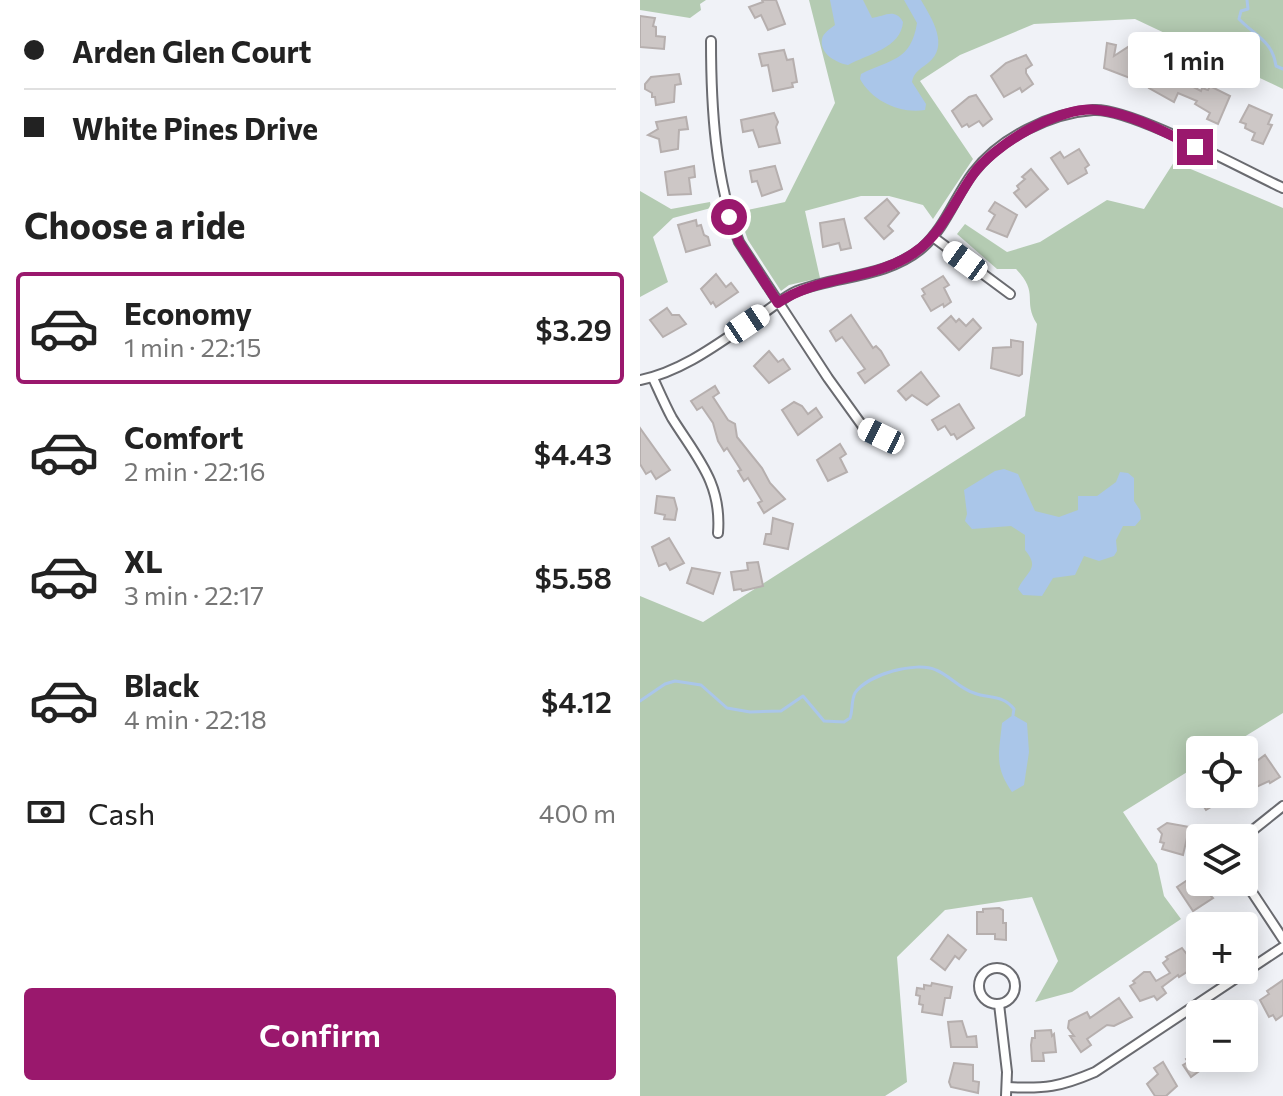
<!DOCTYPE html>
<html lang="en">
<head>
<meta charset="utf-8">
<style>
	:root { --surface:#fff; --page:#f2f2f2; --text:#222; --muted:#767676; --line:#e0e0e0; --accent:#9a186d }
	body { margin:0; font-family:Commissioner,sans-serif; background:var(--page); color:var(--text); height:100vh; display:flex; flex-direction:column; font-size:30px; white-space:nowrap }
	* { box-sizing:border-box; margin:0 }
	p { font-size:26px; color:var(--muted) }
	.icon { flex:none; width:44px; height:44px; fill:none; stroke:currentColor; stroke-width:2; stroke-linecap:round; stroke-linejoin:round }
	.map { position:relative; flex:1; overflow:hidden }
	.side { display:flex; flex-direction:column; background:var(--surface); width:640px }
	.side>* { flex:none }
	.guide { display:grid; align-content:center; height:176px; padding:0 24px; background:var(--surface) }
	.fabs { position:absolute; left:546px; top:736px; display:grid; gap:16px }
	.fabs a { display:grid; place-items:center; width:72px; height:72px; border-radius:8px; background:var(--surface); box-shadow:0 4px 20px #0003; font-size:40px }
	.end { position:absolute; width:36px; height:36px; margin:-18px; border:10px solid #9a186d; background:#fff; box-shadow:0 0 0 4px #fff }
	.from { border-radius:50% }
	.bubble { position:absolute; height:56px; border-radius:8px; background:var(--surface); box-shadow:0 4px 20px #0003; font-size:26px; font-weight:600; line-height:56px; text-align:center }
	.car { position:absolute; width:24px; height:48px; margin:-24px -12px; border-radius:10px; box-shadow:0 0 6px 2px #0007; background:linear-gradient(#fff 24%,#345 0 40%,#fff 0 76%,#345 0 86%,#fff 0) }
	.guide b { display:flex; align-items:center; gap:28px; height:76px; font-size:30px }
	.guide b+b { border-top:2px solid var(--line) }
	.guide i { width:20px; height:20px; background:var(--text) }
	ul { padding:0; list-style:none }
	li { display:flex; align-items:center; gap:24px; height:112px; margin:0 16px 12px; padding:0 8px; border:4px solid transparent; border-radius:8px }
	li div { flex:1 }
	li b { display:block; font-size:30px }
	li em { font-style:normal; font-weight:600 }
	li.active { border-color:var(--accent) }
	li>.icon { width:72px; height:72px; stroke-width:1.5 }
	h2 { padding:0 24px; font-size:36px; line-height:96px }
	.pay { display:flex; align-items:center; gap:20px; height:88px; padding:0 24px; font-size:30px }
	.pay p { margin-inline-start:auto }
	.primary-button { display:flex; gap:16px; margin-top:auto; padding:16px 24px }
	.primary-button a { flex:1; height:92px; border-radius:8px; background:var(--accent); color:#fff; font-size:32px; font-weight:600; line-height:92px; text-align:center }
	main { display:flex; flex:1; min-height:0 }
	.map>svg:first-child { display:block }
	.green { fill:#b4cbb2 }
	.water { fill:#aac6e9 }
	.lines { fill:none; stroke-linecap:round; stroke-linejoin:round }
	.stream { stroke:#aac6e9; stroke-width:3 }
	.building { fill:#cdc7c6; stroke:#b6afae; stroke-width:2 }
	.minor-casing { stroke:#6a6b70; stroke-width:12 }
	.minor { stroke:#fff; stroke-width:8 }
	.route { stroke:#9a186d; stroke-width:10 }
</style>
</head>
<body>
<main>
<section class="side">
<div class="guide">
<b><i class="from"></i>Arden Glen Court</b>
<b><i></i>White Pines Drive</b>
</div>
<h2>Choose a ride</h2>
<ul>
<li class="active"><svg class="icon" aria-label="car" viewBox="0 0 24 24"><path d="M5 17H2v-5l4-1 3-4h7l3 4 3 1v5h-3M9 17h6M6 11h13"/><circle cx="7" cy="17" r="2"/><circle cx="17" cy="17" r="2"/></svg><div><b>Economy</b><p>1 min · 22:15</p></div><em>$3.29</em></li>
<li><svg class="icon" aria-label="car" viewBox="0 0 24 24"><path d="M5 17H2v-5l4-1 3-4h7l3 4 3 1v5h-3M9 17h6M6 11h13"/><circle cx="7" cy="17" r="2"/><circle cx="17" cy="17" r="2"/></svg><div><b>Comfort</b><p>2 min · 22:16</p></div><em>$4.43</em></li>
<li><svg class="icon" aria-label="car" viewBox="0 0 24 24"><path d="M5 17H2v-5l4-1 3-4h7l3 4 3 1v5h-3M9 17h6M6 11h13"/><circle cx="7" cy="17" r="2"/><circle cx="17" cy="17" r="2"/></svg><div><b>XL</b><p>3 min · 22:17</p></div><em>$5.58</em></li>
<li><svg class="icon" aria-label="car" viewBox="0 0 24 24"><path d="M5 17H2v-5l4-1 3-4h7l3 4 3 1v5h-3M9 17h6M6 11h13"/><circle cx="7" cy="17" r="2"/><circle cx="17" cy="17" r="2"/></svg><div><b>Black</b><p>4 min · 22:18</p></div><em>$4.12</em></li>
</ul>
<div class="pay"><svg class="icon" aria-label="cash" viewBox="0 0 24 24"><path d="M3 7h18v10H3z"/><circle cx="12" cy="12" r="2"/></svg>Cash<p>400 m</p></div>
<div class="primary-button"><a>Confirm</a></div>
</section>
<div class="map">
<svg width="643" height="1096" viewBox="0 0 643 1096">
	<rect width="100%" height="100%" fill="#f0f2f7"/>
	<!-- green -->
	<g class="green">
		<path d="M0 0H66L60 4 61 10 50 18 0 10Z"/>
		<path d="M169 0H643V89L495 19 394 24 320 55 280 81 333 159 293 219 283 205 249 196H221L165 211 180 278 149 285 141 291 108 240 98 212 145 202 195 103Z"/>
		<path d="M534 162 643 208V713L583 750H560V764L483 812 517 864 524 896 541 919 432 992 395 1002 418 961 392 897 305 910 257 957 267 1082 245 1096H0V596L63 622 385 416 397 324C382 300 400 294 376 269H357L317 234 325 224 367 252 400 242 467 200 504 209Z"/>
		<path d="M0 191 31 209 70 202 71 208 33 218 13 237 28 282 0 297Z"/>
	</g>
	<!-- water -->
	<g class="water">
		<path d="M190 0H223L232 18C243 17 255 7 263 22 261 48 228 54 208 65 197 63 179 54 182 39 183 33 190 29 195 25Z"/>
		<path d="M264 0H281C292 19 310 46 288 63 279 70 274 72 272 82L286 104 285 110C260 114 232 101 220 79L221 74C251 59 271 61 277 23Z"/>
		<path d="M364 469 378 474 395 511 419 517 438 510V496H457L476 482 480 472 488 473 494 478V501L500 510 501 519 495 526H483L476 540 477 551 474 556 459 561 444 556 435 575 413 578 402 596 383 595 378 589C386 571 401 569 385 550V535L371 526 332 529 325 521 327 514 324 490 355 471Z"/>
		<path d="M373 715 387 723 389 752 384 785 372 792C354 766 359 754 362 723Z"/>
	</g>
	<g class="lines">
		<!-- stream -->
		<g class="stream">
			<path d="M607 0 608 9 601 11 599 19C614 35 633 41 636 66L643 69"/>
			<path d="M0 701 25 684 35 681 61 685 87 708 110 712 141 711 163 696 184 721 204 722 210 718C213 710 211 701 215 693 228 674 276 661 296 670 309 675 320 689 334 693 349 699 362 694 374 709L373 715"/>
		</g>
	</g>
	<!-- building -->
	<g class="building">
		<path d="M122 0H136L145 24 128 30 121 15 115 18 109 7 123 2Z"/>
		<path d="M0 16 15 18 13 26 16 27V36L25 37 24 49 0 47Z"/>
		<path d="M467 43 476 45 474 56 488 47 495 58 498 56 504 65 498 69 495 80 464 68Z"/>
		<path d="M144 50 147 60 153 59 157 82 152 83 153 87 133 91 128 65 122 66 119 54Z"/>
		<path d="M386 55 392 65 386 69V73L393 84 382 92 380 88 364 97 351 76 366 63Z"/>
		<path d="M519 66 540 76 538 79 561 91 562 88 568 90 570 86 590 96 578 124 567 119 570 113 555 104 557 101 538 93 534 102 509 88Z"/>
		<path d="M39 74 41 84 35 85 34 102 16 105 15 97H12V93L5 89V84L11 77Z"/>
		<path d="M336 95 352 119 343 126 339 121 329 127 327 124 322 127 312 111 329 97Z"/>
		<path d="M609 105 632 115 628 124 632 125 623 144 612 140 615 133 605 128 606 124 600 122Z"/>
		<path d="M134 113 138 122 136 127 140 143 119 147 113 130 103 132 101 120Z"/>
		<path d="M46 117 48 129 39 130 38 149 21 152 19 139 8 135 18 129 16 122Z"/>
		<path d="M439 149 449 165 445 168 447 173 428 184 411 158 420 152 424 158Z"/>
		<path d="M54 166 55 177 49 178 51 194 28 195 25 172Z"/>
		<path d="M135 166 142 189 122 196 117 181 112 182 110 171Z"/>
		<path d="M391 169 408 189 386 207 374 193 379 189 377 186 385 179 382 177Z"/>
		<path d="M247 199 259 213 248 226 253 231 244 239 225 218Z"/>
		<path d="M355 202 377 215 367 237 347 229 355 215 349 211Z"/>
		<path d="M204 219 211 248 201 250 199 243 183 247 180 223Z"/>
		<path d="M56 220 57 226 61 225 64 235 68 237 70 245 46 252 38 225Z"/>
		<path d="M76 274 86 287 91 283 98 292 76 307 73 302 71 304 61 289Z"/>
		<path d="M303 276 309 285 304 288 311 302 304 307 303 304 291 311 282 296 285 294 282 289Z"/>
		<path d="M27 308 32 315H39L46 324 23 337 10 320Z"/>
		<path d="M211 315 233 348 236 346 241 351 249 365 225 383 218 373 225 369 202 337 196 341 190 331Z"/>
		<path d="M311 316 316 322 319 319 326 326 333 319 341 328 319 350 298 328Z"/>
		<path d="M371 340 383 342 382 374 379 376 351 368 353 348 371 347Z"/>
		<path d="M129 351 138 362 143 359 150 369 129 383 114 366Z"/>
		<path d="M281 372 299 396 287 405 272 395 266 400 258 391Z"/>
		<path d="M75 386 79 393 73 397 88 420 95 424 97 437 122 468 130 483 145 499 124 513 118 503 122 501 108 478 104 481 98 471 101 470 87 448 84 451 78 441 73 423 62 407 57 410 51 401Z"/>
		<path d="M154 402 162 406 168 414 176 408 182 417 158 435 142 410Z"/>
		<path d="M319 404 334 428 317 439 314 434 311 435 305 426 298 430 292 420Z"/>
		<path d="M0 428 30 470 16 479 11 471 6 474 0 464Z"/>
		<path d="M200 444 206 454 200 458 207 472 188 481 177 460Z"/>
		<path d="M17 496 34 498 37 509 35 520 24 519 25 515 15 513Z"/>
		<path d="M133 518 153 524 148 549 124 544 126 534H131Z"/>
		<path d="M29 538 44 563 30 570 26 563 19 566 12 547Z"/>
		<path d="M118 562 123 586 102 591 101 589 94 590 91 572 108 570 107 563Z"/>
		<path d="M52 568 80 573 73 594 47 583Z"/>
		<path d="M625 755 640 777 630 783 629 781 612 789 604 775 611 770 610 766Z"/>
		<path d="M556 794H602L586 804 585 802 578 806 576 804 566 810Z"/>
		<path d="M527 823 555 828 552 839 547 838 543 855 522 849 524 843 520 842 522 834 518 829Z"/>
		<path d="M552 877 573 898 553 911 537 887Z"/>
		<path d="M359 908 363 910V923H366V940L355 939V934H337V912H343V909Z"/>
		<path d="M308 935 326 950 319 959 315 956 305 970 291 959Z"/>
		<path d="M542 948 560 971 550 977 547 972 539 977 538 975 522 987 526 993 517 1000 514 996 500 1001 490 986 495 983 493 981 504 972H510L516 981 530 973 523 963 528 959 526 957Z"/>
		<path d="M643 980V1015L636 1020 633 1015 629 1017 620 1000 629 994 627 991Z"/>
		<path d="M292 983 312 987 310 998H305L302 1015 282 1012 283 1005 279 1004 280 996 276 995 277 988 284 989V985L291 986Z"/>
		<path d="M479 998 492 1017 474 1026 467 1025 447 1039 451 1045 441 1052 430 1036H434L428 1028 429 1021 447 1012 450 1018Z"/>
		<path d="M322 1021 327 1037 336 1036 337 1047H311L308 1022Z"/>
		<path d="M411 1030 412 1036 414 1034 416 1052 403 1053 404 1061H392L391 1045 392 1038H395V1031Z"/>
		<path d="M560 1039V1058H577L551 1077 543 1065 548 1062 546 1059 554 1054 549 1046Z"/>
		<path d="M523 1062 537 1086 526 1096H515L507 1084 518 1074 514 1068Z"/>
		<path d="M314 1063 333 1065V1081L339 1082 338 1093 311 1087 309 1082Z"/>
	</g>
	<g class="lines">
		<!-- minor casing -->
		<g class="minor-casing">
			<g id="minor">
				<path d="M71 41C71 106 75 180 99 242L188 378 224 428 257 444"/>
				<path d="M293 237 370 294"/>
				<path d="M13 378C19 391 25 405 32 418 57 458 82 483 78 533"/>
				<path d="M0 380C45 371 84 339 122 314 133 307 145 296 157 291 198 275 246 278 282 248 305 228 315 197 333 173 360 138 410 113 453 110 490 107 604 170 643 188"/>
				<path d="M603 838 643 806"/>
				<path d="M604 880 643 939"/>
				<circle cx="357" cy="986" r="18"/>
				<path d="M359 1004 367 1072 366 1096"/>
				<path d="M367 1087C405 1089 420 1087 455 1072L643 947"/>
			</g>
		</g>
		<!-- minor -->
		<use href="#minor" class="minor"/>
	</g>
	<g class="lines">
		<!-- route -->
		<path class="route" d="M89 217 99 242 138 303C178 275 233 281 274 253 301 235 314 202 332 176 353 145 420 105 458 110 493 114 524 132 555 147"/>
	</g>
</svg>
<div class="fabs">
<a><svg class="icon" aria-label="locate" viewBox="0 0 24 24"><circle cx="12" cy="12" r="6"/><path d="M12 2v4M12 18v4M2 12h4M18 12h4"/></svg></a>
<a><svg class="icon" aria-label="layers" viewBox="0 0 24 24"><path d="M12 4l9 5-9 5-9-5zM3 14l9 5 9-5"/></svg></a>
<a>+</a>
<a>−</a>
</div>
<i class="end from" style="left:89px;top:217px"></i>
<i class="end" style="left:555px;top:147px"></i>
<div class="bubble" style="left:488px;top:32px;width:132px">1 min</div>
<i class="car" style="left:325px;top:261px;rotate:306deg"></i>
<i class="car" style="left:107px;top:324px;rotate:56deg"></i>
<i class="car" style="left:241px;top:436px;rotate:296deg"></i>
</div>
</main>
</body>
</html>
